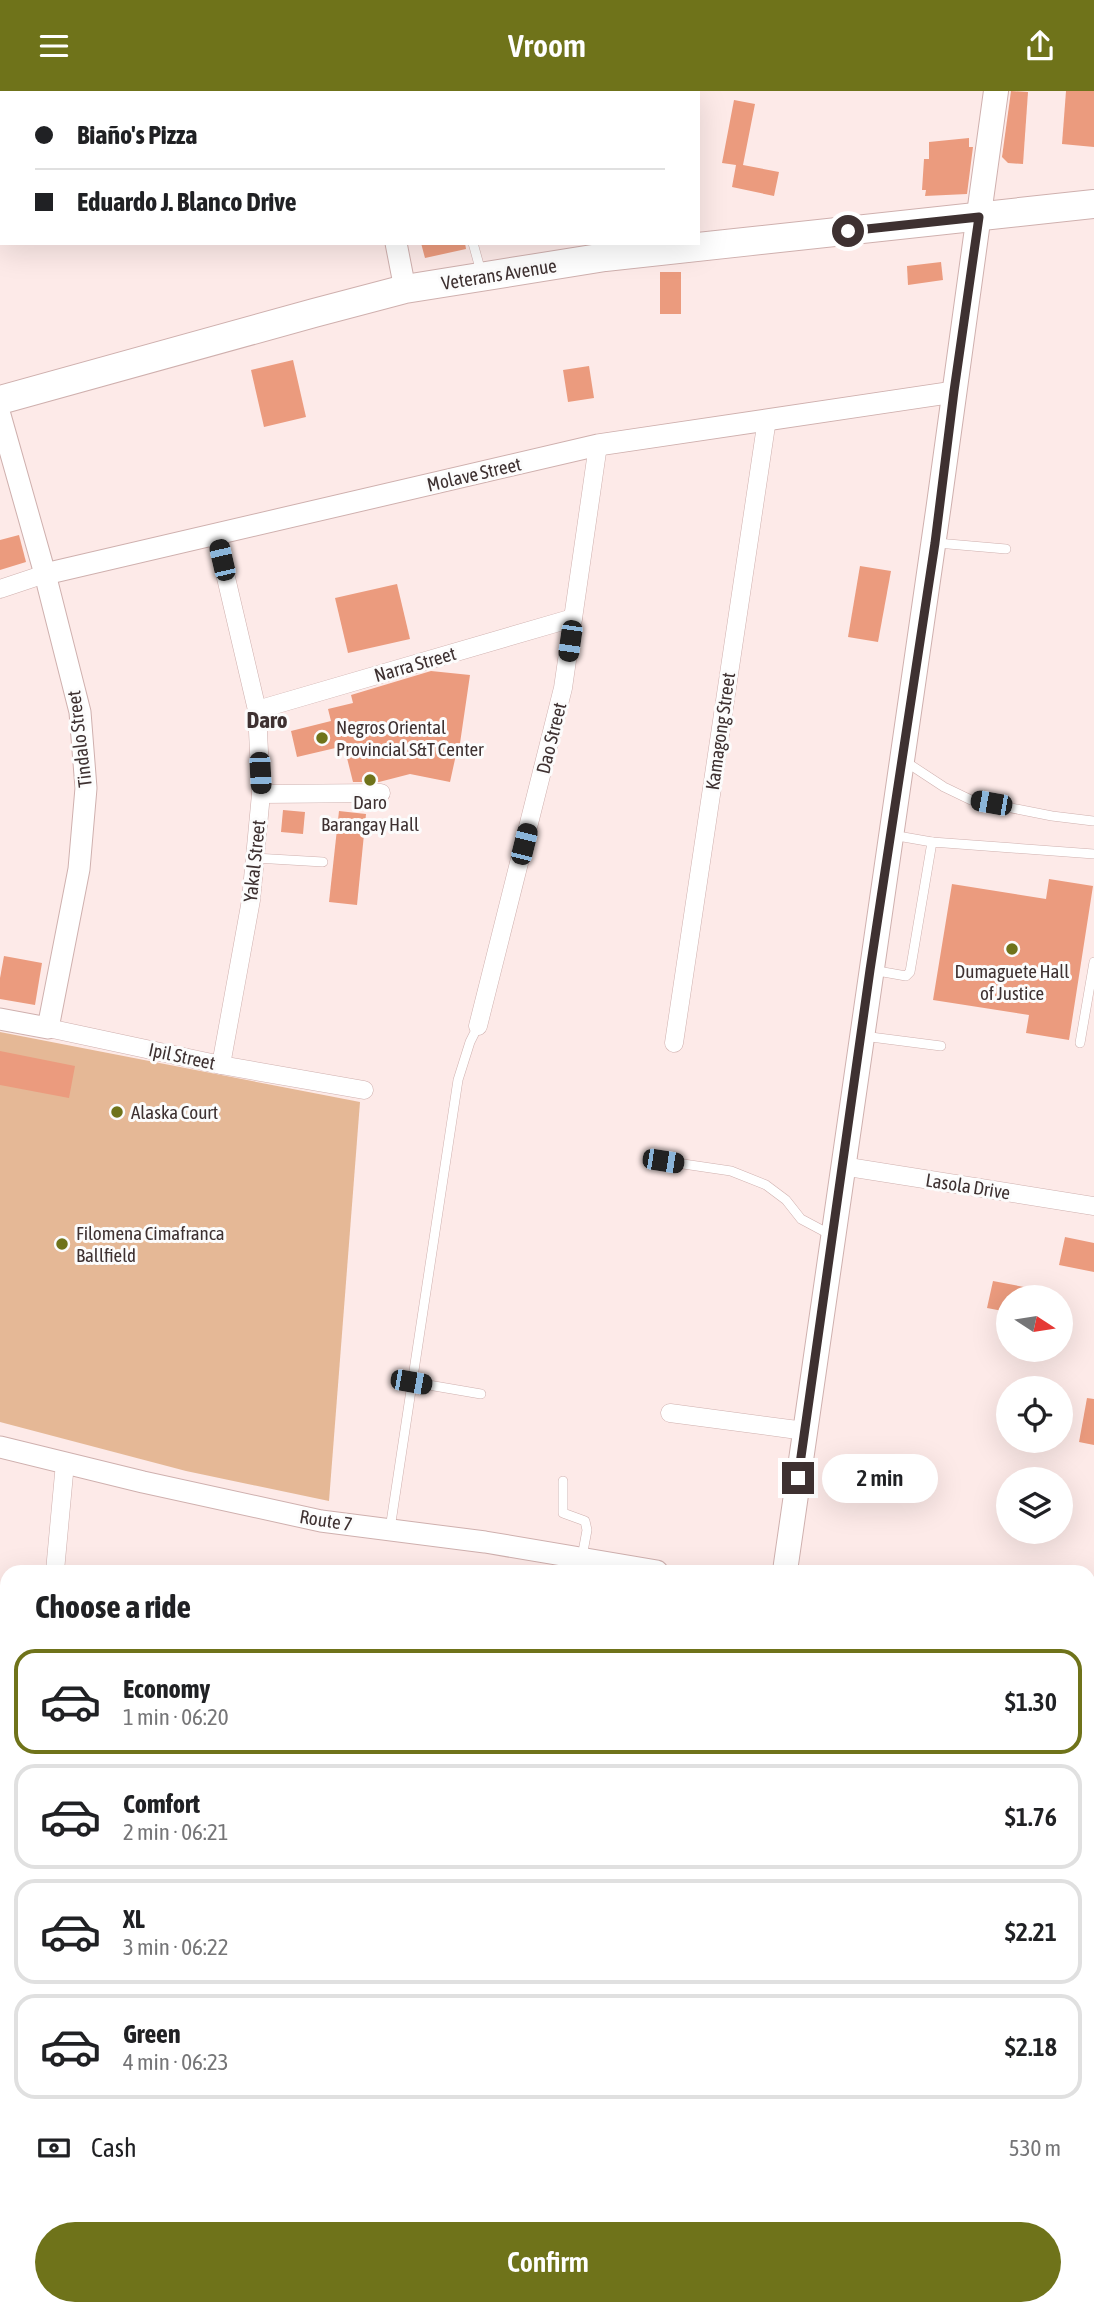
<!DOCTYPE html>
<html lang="en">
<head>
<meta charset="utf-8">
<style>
	:root { --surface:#fff; --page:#f6f6f6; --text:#202124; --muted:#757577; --line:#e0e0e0; --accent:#6f731a }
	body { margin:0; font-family:"Asap Condensed",sans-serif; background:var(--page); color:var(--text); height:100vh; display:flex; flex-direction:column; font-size:26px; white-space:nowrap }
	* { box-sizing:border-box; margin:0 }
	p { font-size:23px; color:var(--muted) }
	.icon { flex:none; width:38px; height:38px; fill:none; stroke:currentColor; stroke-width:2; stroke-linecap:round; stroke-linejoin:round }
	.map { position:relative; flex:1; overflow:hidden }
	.sheet { position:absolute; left:0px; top:1474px; width:1096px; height:751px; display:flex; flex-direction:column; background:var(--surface); border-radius:21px 21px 0 0; box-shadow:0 7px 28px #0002 }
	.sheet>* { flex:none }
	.guide { position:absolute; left:0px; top:0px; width:700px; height:154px; box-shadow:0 7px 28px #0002; display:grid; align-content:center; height:154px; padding:0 35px; background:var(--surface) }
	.needle { width:46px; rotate:102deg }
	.controls { position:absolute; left:996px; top:1194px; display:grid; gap:14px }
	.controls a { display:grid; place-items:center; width:77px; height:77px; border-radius:50%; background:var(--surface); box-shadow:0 7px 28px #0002; font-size:35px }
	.end { position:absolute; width:32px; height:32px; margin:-16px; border:9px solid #3e3131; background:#fff; box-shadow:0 0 0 4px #fff }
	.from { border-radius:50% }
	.bubble { position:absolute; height:49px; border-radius:24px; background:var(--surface); box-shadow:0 7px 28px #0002; font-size:23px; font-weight:600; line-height:49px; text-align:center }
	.car { position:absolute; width:21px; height:42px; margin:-21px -10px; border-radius:9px; box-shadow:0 0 5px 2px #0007; background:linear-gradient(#222 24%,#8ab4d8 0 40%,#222 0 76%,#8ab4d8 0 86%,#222 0) }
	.guide b { display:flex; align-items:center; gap:24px; height:66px; font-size:26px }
	.guide b+b { border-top:2px solid var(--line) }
	.guide i { width:18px; height:18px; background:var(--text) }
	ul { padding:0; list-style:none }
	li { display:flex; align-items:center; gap:21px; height:105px; margin:0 14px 10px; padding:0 21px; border:4px solid var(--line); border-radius:21px }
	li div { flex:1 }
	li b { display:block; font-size:26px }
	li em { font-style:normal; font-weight:600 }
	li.on { border-color:var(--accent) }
	li>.icon { width:63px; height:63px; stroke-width:1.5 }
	h2 { padding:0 35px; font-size:32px; line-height:84px }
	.pay { display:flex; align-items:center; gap:18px; height:77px; padding:0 35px; font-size:26px }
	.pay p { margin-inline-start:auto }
	.cta { display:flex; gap:14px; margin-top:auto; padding:14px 35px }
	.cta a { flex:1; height:80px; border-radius:42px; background:var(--accent); color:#fff; font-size:28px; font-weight:600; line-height:80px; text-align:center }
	header { display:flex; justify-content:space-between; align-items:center; height:91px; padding:0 35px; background:var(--accent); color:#fff; font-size:32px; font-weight:600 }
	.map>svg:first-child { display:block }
	.green { fill:#e5b896 }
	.building { fill:#eb9b7e }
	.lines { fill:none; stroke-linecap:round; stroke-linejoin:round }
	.service-casing { stroke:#cfb0ae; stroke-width:10 }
	.minor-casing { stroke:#cfb0ae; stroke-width:19 }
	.tertiary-casing { stroke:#cfb0ae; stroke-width:23 }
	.secondary-casing { stroke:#cfb0ae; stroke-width:26 }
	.trunk-casing { stroke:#cfb0ae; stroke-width:30 }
	.service { stroke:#fff; stroke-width:9 }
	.minor { stroke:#fff; stroke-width:18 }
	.tertiary { stroke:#fff; stroke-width:21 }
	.secondary { stroke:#fff; stroke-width:24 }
	.trunk { stroke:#fff; stroke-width:28 }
	.route { stroke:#3e3131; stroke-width:9 }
	.poi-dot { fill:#6f731a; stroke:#fcfcfc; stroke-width:2.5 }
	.labels { text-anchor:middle; stroke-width:6; stroke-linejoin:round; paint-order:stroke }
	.street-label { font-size:19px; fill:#3e3131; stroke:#fcfcfc }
	.poi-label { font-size:19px; fill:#3e3131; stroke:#fcfcfc; text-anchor:start }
	.quarter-label { font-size:23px; font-weight:bold; fill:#3e3131; stroke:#fcfcfc }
</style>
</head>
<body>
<header><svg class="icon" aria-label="menu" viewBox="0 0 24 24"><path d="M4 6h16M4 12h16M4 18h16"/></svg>Vroom<svg class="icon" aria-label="share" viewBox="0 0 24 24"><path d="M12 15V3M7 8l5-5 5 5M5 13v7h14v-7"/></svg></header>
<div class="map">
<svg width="1094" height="2223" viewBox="0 0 1094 2223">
	<rect width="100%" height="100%" fill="#fdeae8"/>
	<!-- green -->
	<path class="green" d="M0 941 360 1011 329 1410 186 1380 0 1331Z"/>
	<!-- building -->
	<g class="building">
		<path d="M1011 0 1028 1 1023 73 1008 72 1002 66Z"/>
		<path d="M1066 0H1094V56L1062 53Z"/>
		<path d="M734 9 755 13 743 74 779 81 774 105 732 96 736 74 722 72Z"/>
		<path d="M969 47V56H973L967 103 925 105 926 99H922L924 68H929V51Z"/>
		<path d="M421 152H465L466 158 425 167Z"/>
		<path d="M941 171 943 189 908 194 907 175Z"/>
		<rect x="660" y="181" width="21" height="42"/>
		<path d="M293 269 306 326 264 336 251 279Z"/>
		<path d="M589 275 594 307 568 311 563 279Z"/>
		<path d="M19 444 26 471 0 479V449Z"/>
		<path d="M860 475 891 480 878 551 848 546Z"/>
		<path d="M397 493 410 548 348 562 335 507Z"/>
		<path d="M431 580 470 584 459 659H457L450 691 410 683 379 691H353L344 655 297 666 291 640 331 630 328 618 353 612 351 604Z"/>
		<path d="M283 719 305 721 303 743 281 741Z"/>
		<path d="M339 720 366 723 357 814 329 811Z"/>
		<path d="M1049 788 1093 795 1069 949 1026 942 1029 924 933 909 952 793 1046 808Z"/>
		<path d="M4 865 42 872 35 914 0 908V887Z"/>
		<path d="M0 960 75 975 69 1007 0 994Z"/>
		<path d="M1065 1146 1094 1152V1181L1059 1174Z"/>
		<path d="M993 1190 1040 1199 1039 1206H1008V1221L987 1217Z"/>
		<path d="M1087 1307 1094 1308V1354L1079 1351Z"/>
	</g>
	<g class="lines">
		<!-- service casing -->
		<g class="service-casing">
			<g id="service">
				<path d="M473 152 481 181"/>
				<path d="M937 452 1006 458"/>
				<path d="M906 671 944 696 971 709 1052 725 1093 730"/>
				<path d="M892 744 932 751"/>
				<path d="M255 767 323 771"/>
				<path d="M872 879 906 885 910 881 932 751 1094 763"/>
				<path d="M863 945 941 955"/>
				<path d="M1080 952 1094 871"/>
				<path d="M663 1070 731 1080 766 1094 786 1109 801 1128 831 1144"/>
				<path d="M411 1291 481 1303"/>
				<path d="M563 1390V1422L585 1430 587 1439 582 1466"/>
				<path d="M390 1438 458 989 470 951 478 935"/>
				<path d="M392 2223 393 2217"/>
			</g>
		</g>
		<!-- minor casing -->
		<g class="minor-casing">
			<g id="minor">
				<path d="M67 0 68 2"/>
				<path d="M231 0 232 2"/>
				<path d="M524 2 525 0"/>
				<path d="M555 2 563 0"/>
				<path d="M216 444 257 619 261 703 251 809 221 974"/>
				<path d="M0 498 45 483"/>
				<path d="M257 619 573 527"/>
				<path d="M261 703 381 702"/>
				<path d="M478 935 563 597 598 354"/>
				<path d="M48 937 221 974 364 999"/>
				<path d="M674 952 767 328"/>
				<path d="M842 1075 1094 1115"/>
				<path d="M670 1322 805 1340"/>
				<path d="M55 1480 65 1372"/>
				<path d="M0 1698 7 1700"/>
				<path d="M0 1778 7 1741"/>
				<path d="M1088 1791 1094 1764"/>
				<path d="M197 2223 198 2217"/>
				<path d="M456 2223 457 2217"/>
				<path d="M845 2223 846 2217"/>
			</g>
		</g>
		<!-- tertiary casing -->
		<g class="tertiary-casing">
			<g id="tertiary">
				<path d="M370 0V2"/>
				<path d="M396 152 405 198"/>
				<path d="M0 324 45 483 80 621 86 697 79 778 48 937 0 928"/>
				<path d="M45 483 598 354 954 301"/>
				<path d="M0 1356 143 1391 321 1430 485 1451 657 1480"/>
				<path d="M1088 1573 1094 1574"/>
			</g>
		</g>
		<!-- secondary casing -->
		<g class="secondary-casing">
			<g id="secondary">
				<path d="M785 1480C855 987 930 494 996 0"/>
				<path d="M0 2027 7 2028"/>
				<path d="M1066 2217 1094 2221"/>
				<path d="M689 2223 690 2217"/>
			</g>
		</g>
		<!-- trunk casing -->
		<g class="trunk-casing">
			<path id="trunk" d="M0 309 314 222 405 198 605 166 1094 113"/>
		</g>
		<!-- service -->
		<use href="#service" class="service"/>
		<!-- minor -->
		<use href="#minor" class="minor"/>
		<!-- tertiary -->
		<use href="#tertiary" class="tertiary"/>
		<!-- secondary -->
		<use href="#secondary" class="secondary"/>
		<!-- trunk -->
		<use href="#trunk" class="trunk"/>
	</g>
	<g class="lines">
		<!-- route -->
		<path class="route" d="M798 1387 870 879 935 452 954 300 979 126 848 140"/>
	</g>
	<!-- markers -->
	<g class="poi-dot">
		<circle cx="322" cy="647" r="7"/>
		<circle cx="370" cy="689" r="7"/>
		<circle cx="1012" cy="858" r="7"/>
		<circle cx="117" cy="1021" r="7"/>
		<circle cx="62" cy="1153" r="7"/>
	</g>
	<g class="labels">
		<!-- street labels -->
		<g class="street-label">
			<text transform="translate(499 183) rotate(-9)" y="7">Veterans Avenue</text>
			<text transform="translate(474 383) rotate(-13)" y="7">Molave Street</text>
			<text transform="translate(415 573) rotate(-16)" y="7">Narra Street</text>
			<text transform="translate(720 640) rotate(-82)" y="7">Kamagong Street</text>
			<text transform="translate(551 647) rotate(-76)" y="7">Dao Street</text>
			<text transform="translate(79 648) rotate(-97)" y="7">Tindalo Street</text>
			<text transform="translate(254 770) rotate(-84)" y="7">Yakal Street</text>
			<text transform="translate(182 965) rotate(12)" y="7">Ipil Street</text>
			<text transform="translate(968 1095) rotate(9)" y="7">Lasola Drive</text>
			<text transform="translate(326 1429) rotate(9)" y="7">Route 7</text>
		</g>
		<!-- poi labels -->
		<g class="poi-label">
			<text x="336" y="643">Negros Oriental<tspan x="336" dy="22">Provincial S&amp;T Center</tspan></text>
			<text x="370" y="718" text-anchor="middle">Daro<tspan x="370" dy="22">Barangay Hall</tspan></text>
			<text x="1012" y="887" text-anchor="middle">Dumaguete Hall<tspan x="1012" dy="22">of Justice</tspan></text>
			<text x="131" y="1028">Alaska Court</text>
			<text x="76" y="1149">Filomena Cimafranca<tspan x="76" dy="22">Ballfield</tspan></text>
		</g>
		<!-- quarter labels -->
		<g class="quarter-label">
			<text x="267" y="637">Daro</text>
		</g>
	</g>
</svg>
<div class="controls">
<a><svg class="needle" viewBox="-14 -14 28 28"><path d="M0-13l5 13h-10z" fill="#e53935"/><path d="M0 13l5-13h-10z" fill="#757577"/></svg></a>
<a><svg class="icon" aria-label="locate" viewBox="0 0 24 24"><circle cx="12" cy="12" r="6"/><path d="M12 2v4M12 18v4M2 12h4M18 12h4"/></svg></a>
<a><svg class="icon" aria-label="layers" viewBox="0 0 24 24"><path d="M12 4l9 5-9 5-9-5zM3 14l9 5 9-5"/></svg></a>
</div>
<i class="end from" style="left:848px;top:140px"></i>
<i class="end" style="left:798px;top:1387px"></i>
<div class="bubble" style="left:822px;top:1363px;width:116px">2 min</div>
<i class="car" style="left:222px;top:469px;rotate:347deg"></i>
<i class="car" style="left:570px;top:550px;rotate:188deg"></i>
<i class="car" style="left:260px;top:682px;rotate:177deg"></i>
<i class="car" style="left:991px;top:712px;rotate:280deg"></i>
<i class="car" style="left:524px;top:753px;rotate:14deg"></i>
<i class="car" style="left:663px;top:1070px;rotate:99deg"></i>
<i class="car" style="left:411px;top:1291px;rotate:100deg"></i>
<div class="guide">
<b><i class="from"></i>Biaño's Pizza</b>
<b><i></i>Eduardo J. Blanco Drive</b>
</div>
<section class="sheet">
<h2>Choose a ride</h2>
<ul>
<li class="on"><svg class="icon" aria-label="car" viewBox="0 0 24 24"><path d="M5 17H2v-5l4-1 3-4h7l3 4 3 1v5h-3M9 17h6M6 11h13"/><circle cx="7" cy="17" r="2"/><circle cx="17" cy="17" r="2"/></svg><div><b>Economy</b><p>1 min · 06:20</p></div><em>$1.30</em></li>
<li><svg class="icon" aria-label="car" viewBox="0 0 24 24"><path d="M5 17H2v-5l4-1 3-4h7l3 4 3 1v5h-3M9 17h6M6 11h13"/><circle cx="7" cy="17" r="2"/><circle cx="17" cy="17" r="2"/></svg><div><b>Comfort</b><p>2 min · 06:21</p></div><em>$1.76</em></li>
<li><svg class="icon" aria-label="car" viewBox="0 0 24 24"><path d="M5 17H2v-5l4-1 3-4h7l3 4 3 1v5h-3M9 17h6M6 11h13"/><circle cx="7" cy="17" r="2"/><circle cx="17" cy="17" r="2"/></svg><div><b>XL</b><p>3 min · 06:22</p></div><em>$2.21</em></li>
<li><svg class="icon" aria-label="car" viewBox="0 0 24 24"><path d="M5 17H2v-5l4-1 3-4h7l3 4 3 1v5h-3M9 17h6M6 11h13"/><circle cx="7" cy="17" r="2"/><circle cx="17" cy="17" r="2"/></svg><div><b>Green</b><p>4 min · 06:23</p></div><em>$2.18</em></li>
</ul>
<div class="pay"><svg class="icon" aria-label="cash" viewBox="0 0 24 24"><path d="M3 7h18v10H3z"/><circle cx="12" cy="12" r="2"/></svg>Cash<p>530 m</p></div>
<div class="cta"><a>Confirm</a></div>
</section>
</div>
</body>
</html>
